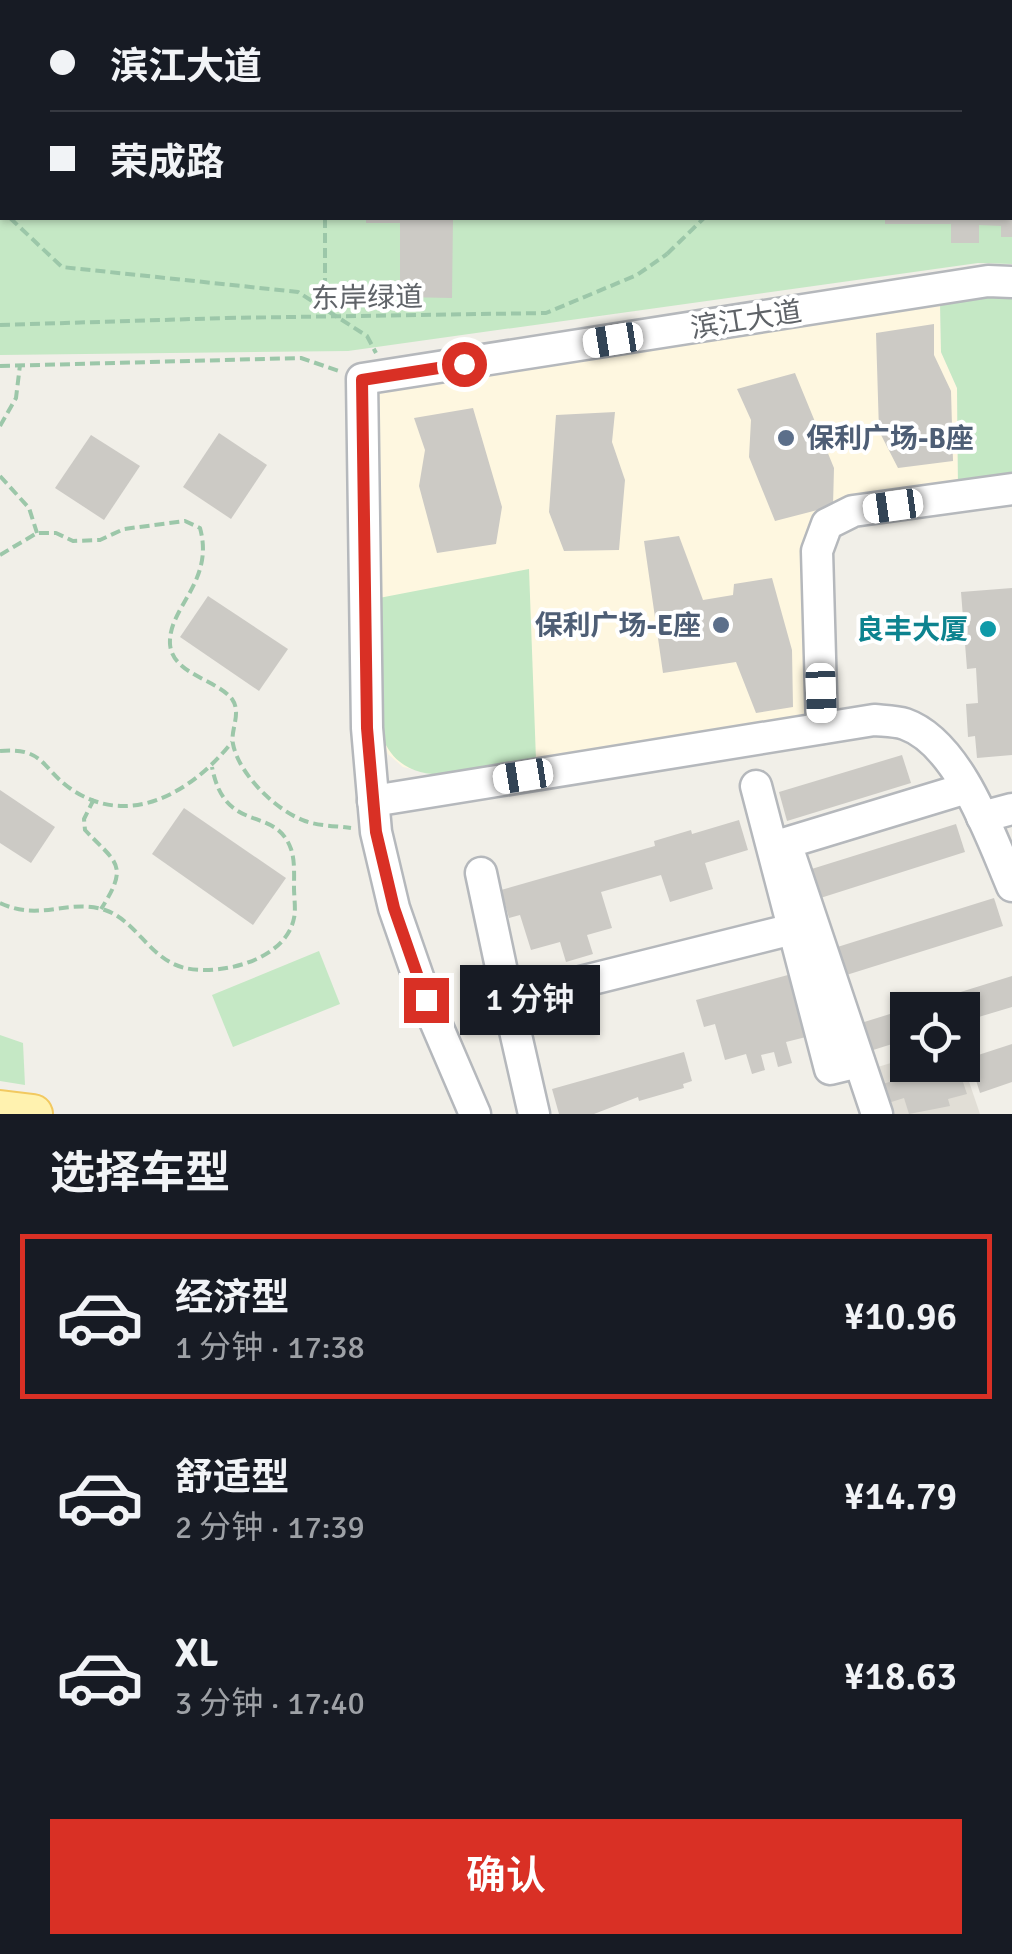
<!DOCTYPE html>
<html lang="zh">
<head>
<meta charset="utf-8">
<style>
	:root { --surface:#171b24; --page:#242831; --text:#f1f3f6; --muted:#9ea1a6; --line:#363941; --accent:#d93025 }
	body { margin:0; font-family:Signika,"Noto Sans SC",sans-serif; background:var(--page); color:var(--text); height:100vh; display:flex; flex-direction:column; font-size:38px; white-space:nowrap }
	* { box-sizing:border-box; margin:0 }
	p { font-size:32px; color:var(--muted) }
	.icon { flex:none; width:55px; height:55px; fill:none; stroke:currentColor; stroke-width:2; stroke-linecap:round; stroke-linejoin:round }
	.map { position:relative; height:1114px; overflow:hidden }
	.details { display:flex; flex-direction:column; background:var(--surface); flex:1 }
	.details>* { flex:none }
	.top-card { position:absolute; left:0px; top:0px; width:1012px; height:220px; box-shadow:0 2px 8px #0004; display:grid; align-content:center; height:220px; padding:0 50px; background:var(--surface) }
	.tools { position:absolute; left:890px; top:992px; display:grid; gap:20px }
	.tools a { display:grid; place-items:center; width:90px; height:90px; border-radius:0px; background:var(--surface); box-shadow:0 2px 8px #0004; font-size:50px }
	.end { position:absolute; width:45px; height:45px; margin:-22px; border:12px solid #d93025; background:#fff; box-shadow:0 0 0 5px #fff }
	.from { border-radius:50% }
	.bubble { position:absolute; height:70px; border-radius:0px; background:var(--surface); box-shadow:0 2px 8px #0004; font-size:32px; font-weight:600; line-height:70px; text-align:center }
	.car { position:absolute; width:30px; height:60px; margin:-30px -15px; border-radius:12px; box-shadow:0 0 8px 2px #0007; background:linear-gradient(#fff 24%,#345 0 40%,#fff 0 76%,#345 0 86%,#fff 0) }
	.top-card b { display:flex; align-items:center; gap:35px; height:95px; font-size:38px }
	.top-card b+b { border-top:2px solid var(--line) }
	.top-card i { width:25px; height:25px; background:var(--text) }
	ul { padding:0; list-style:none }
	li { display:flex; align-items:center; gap:30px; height:165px; margin:0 20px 15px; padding:0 30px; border:5px solid transparent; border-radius:0px }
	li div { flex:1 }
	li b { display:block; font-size:38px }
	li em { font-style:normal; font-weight:600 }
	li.selected { border-color:var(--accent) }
	li>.icon { width:90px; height:90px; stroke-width:1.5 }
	h2 { padding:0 50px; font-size:45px; line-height:120px }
	.button { display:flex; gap:20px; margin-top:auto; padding:20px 50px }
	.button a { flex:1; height:115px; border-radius:0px; background:var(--accent); color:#fff; font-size:40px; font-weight:600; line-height:115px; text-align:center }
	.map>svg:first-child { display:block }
	.commercial { fill:#fef7e0 }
	.education { fill:#e1ded6 }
	.green { fill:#c5e8c5 }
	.water { fill:#aadaff }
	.building { fill:#cccac5 }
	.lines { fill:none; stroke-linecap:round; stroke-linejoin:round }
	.minor-casing { stroke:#b5b8bc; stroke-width:35 }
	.major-casing { stroke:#f2c960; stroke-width:42 }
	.path { stroke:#9cc7a9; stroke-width:4; stroke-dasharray:10 5; stroke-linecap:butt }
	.minor { stroke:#fff; stroke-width:30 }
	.major { stroke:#fff2af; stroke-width:38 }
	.path-bridge { stroke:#9cc7a9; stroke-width:4; stroke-dasharray:10 5; stroke-linecap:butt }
	.route { stroke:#d93025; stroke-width:12 }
	.service-dot { fill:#5c6f8a; stroke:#fff; stroke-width:4 }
	.culture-dot { fill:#0f9aa8; stroke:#fff; stroke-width:4 }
	.labels { text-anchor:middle; stroke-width:8; stroke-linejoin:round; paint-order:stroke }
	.street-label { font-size:28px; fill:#5f6368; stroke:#fff }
	.service-label { font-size:28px; font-weight:bold; fill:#4e5e75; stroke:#fff; text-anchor:start }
	.culture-label { font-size:28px; font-weight:bold; fill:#0d838f; stroke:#fff; text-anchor:end }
</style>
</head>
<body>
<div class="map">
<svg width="1012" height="1114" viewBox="0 0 1012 1114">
	<rect width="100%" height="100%" fill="#f1efe8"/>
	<!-- commercial -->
	<path class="commercial" d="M940 302 941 352 957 388 958 487 828 513 813 716 438 775 403 767 388 754 382 736 376 391Z"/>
	<!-- education -->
	<path class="education" d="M907 1058 908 1065 963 1064 980 1114H886L868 1070Z"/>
	<!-- green -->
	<g class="green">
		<path d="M0 61 2 218H1010L1012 86V264L978 263 348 351 0 355Z"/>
		<path d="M986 294 1012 295V480L958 487 957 388 941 352 940 302Z"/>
		<path d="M529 569 536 760C485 768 405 799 382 736L379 598Z"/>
		<path d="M319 951 340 1004 233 1047 212 995Z"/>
		<path d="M0 1035 23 1043 25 1085 0 1081Z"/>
	</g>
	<!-- water -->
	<path class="water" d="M0 0H1012V86L1010 2H2V61Z"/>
	<!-- building -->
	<g class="building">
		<path d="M366 218H453L452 298 400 297V223H366Z"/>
		<path d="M885 218H1012V237H1001V226L979 225V243H951V224H885Z"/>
		<path d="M934 324V355L951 391 953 461 898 468 879 431 876 333Z"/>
		<path d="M795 373 834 468 833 506 775 521 749 457 751 420 737 389Z"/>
		<path d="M473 408 502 507 496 544 437 553 419 486 425 450 414 418Z"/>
		<path d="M615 412 612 442 625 480 619 550 564 551 549 512 556 415Z"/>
		<path d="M219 433 267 465 231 519 183 487Z"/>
		<path d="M91 435 140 466 104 520 55 488Z"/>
		<path d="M679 536 703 600 733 595 734 584 772 578 792 650 793 707 756 713 736 662 663 673 644 541Z"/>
		<path d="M1012 588V755L977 758 975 736 968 737 966 704 978 703 976 668 967 669 961 592Z"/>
		<path d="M208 596 288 649 259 691 180 637Z"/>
		<path d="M902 755 911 783 787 821 779 792Z"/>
		<path d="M0 790 55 827 31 863 0 843Z"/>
		<path d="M184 808 286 878 253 925 152 854Z"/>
		<path d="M739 820 748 850 705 863 713 889 670 902 661 875 601 892 612 928 587 935 593 954 566 962 560 942 531 950 520 915 509 918 501 890 655 846 654 841 691 830 692 834Z"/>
		<path d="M956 824 965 852 811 901 802 872Z"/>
		<path d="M994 898 1003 926 840 977 831 949Z"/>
		<path d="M799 972 806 998 796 1001 806 1037 786 1042 792 1063 778 1067 774 1052 761 1055 765 1070 752 1074 746 1054 725 1060 715 1024 704 1027 696 1000Z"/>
		<path d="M1012 976V1007L962 1022V1010H908V1039L870 1051 861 1023Z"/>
		<path d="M1012 1044V1082L980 1093 969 1058Z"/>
		<path d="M684 1052 692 1081 683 1084 684 1088 639 1101 638 1097 594 1114H559L552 1089Z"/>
		<path d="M944 1066 947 1077 960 1073 967 1094 948 1099 950 1106 909 1114 904 1098 885 1104 879 1085Z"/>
	</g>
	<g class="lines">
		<!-- minor casing -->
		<g class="minor-casing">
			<g id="minor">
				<path d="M822 728 817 551 827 524 853 511 1012 489"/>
				<path d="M756 786 830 1069 859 1062"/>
				<path d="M373 801 874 720C884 721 896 721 905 724 959 743 991 837 1012 886"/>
				<path d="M982 817 1012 809"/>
				<path d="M481 873 508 1000"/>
				<path d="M475 1114 426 1000 394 908 376 832 367 728 362 379 988 281 1012 282"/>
				<path d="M534 1114 508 1000 793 929"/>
				<path d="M877 1114 786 843 967 788"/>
			</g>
		</g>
		<!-- major casing -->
		<g class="major-casing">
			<path id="major" d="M0 1110 33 1114"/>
		</g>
		<!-- path -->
		<g class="path">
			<path d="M0 80H2"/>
			<path d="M1010 98H1012"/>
			<path d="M0 131 2 130"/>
			<path d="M1010 157H1012"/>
			<path d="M0 208 2 210"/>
			<path d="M10 218 62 267 298 292 367 336 376 353"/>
			<path d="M325 218V308"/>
			<path d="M667 254 704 218"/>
			<path d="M0 325 226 318"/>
			<path d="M0 366 301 358 339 371"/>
			<path d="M0 426 16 398 20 365"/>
			<path d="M0 476 29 508 37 533"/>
			<path d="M0 555 37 533H56L73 541 100 540 124 529 185 521 200 528C215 582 168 607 170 644 172 674 216 679 232 699 242 713 230 730 233 744 239 775 277 811 305 821 319 826 337 826 351 828"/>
			<path d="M0 751C44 747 41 768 71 789 131 830 194 790 232 742"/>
			<path d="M94 799 84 819 85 830C116 863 130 864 101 909"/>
			<path d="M0 903C40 922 69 898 105 910 137 921 150 960 185 968 221 976 286 960 294 918 296 909 294 897 294 888 294 876 295 860 291 849 275 804 225 836 212 767"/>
		</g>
		<!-- minor -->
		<use href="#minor" class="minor"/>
		<!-- major -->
		<use href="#major" class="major"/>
		<!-- path-bridge -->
		<path class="path-bridge" d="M226 318 546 313 637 275 667 254"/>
	</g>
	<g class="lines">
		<!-- route -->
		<path class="route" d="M426 1000 394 908 376 832 367 728 362 380 464 364"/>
	</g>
	<!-- markers -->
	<g class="service-dot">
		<circle cx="786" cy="438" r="10"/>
		<circle cx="721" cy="625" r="10"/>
	</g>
	<circle class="culture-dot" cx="988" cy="629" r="10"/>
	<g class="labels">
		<!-- street labels -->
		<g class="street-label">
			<text transform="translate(367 297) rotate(-1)" y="10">东岸绿道</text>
			<text transform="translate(746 319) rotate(-9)" y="10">滨江大道</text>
		</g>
		<!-- service labels -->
		<g class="service-label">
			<text x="806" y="448">保利广场-B座</text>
			<text x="701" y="635" text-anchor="end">保利广场-E座</text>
		</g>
		<!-- culture labels -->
		<g class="culture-label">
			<text x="968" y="639">良丰大厦</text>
		</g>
	</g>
</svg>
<div class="tools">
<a><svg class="icon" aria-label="locate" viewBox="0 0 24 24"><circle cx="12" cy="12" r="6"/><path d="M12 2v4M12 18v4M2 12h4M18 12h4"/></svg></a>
</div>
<i class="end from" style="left:464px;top:364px"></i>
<i class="end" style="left:426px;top:1000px"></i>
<div class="bubble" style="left:460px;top:965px;width:140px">1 分钟</div>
<i class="car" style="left:613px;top:340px;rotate:261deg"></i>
<i class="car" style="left:893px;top:506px;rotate:262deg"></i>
<i class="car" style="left:821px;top:693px;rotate:178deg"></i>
<i class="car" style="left:523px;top:776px;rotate:261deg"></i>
<div class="top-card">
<b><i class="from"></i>滨江大道</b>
<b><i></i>荣成路</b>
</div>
</div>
<section class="details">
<h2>选择车型</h2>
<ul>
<li class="selected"><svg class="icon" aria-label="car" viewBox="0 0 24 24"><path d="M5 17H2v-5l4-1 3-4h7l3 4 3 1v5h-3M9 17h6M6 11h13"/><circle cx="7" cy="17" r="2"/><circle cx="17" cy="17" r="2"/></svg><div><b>经济型</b><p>1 分钟 · 17:38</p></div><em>¥10.96</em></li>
<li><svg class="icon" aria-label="car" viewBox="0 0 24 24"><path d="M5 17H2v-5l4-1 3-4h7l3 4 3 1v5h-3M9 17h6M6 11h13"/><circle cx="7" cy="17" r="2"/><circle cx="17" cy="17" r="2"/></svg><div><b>舒适型</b><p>2 分钟 · 17:39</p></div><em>¥14.79</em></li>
<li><svg class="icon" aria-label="car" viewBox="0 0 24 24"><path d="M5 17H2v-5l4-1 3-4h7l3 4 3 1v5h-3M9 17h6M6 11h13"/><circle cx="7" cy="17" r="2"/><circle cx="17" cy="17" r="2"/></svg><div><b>XL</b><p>3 分钟 · 17:40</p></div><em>¥18.63</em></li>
</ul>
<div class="button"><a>确认</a></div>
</section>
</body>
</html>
